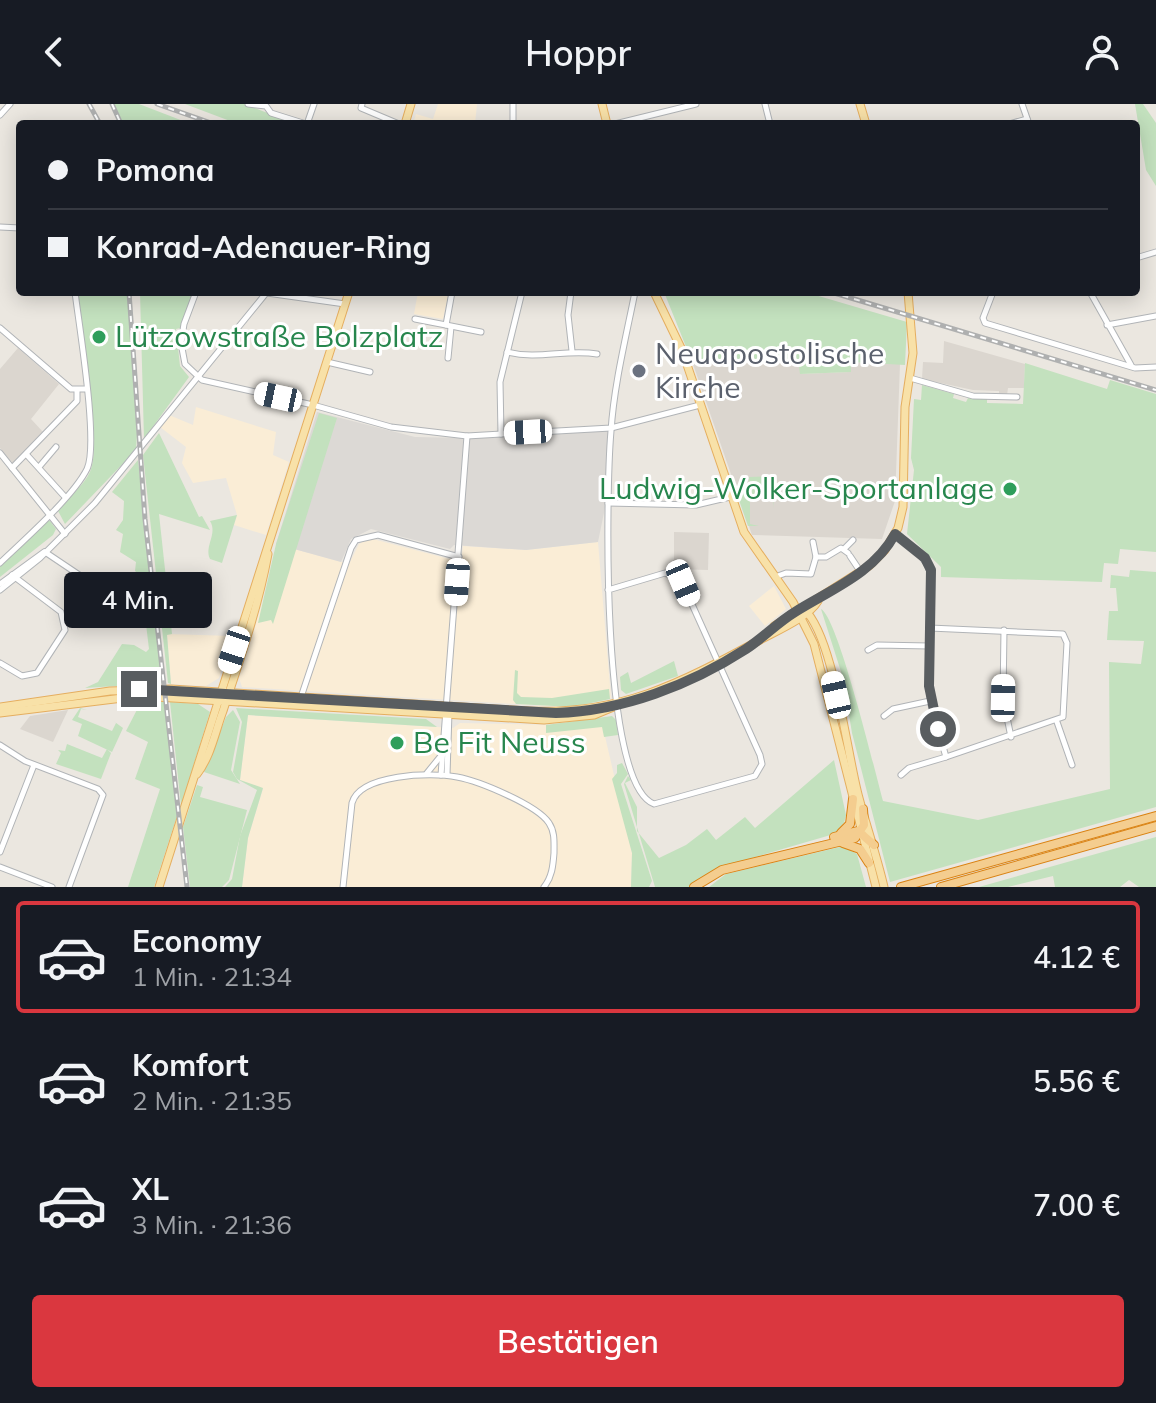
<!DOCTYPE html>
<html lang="de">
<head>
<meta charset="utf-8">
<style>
	:root { --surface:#171b24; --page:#20242c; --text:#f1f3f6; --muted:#9ea1a6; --line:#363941; --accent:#da373f }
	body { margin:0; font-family:Mulish,sans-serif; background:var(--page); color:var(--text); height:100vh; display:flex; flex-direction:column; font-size:30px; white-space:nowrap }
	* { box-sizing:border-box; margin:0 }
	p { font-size:26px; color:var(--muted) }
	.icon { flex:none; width:44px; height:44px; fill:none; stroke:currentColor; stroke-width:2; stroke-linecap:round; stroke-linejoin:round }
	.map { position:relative; height:783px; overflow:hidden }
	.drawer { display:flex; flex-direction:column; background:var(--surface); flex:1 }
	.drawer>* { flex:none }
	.hud { position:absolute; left:16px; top:16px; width:1124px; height:176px; border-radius:8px; box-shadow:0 4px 20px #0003; display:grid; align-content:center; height:176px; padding:0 32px; background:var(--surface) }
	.end { position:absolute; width:36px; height:36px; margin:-18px; border:10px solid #595d60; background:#fff; box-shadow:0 0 0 4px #fff }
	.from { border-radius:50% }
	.bubble { position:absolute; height:56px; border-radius:8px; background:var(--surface); box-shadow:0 4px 20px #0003; font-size:26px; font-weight:600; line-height:56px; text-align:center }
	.car { position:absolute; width:24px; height:48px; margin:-24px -12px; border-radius:10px; box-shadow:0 0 6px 2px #0007; background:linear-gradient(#fff 24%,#345 0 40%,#fff 0 76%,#345 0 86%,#fff 0) }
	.hud b { display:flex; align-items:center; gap:28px; height:76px; font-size:30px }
	.hud b+b { border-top:2px solid var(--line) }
	.hud i { width:20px; height:20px; background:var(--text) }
	ul { padding:14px 0 0; list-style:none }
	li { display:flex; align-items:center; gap:24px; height:112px; margin:0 16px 12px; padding:0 16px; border:4px solid transparent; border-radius:8px }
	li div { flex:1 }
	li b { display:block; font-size:30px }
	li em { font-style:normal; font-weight:600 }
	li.active { border-color:var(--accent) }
	li>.icon { width:72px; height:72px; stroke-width:1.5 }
	.action { display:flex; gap:16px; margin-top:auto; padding:16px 32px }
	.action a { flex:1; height:92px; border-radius:8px; background:var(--accent); color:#fff; font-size:32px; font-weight:600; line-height:92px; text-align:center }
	header { display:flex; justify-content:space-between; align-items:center; height:104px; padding:0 32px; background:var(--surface); font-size:36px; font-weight:600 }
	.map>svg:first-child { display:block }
	.commercial { fill:#faedd6 }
	.industrial { fill:#dcd9d5 }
	.education { fill:#dbd6cf }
	.green { fill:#c3e1be }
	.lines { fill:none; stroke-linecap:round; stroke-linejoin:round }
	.minor-casing { stroke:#b1b4b7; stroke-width:7 }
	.major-casing { stroke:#e5ae5f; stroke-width:9 }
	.highway-casing { stroke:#da8212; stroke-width:10 }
	.minor { stroke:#fff; stroke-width:5 }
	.major { stroke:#f8e1a8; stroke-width:7 }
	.highway { stroke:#f4cd8f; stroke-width:8 }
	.rail-casing { stroke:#afb0b0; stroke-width:5 }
	.rail { stroke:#fff; stroke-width:2; stroke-dasharray:6; stroke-linecap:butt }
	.route { stroke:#595d60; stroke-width:10 }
	.leisure-dot { fill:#2e9e5b; stroke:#fff; stroke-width:3 }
	.worship-dot { fill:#6b7280; stroke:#fff; stroke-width:3 }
	.labels { text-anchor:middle; stroke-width:6; stroke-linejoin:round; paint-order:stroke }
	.leisure-label { font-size:30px; fill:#27864d; stroke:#fff; text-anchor:start }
	.worship-label { font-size:30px; fill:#5b616d; stroke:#fff; text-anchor:start }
</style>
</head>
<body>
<header><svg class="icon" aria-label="back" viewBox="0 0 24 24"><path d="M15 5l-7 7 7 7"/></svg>Hoppr<svg class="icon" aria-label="person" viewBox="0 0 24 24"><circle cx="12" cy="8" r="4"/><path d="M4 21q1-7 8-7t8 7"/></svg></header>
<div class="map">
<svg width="1156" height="783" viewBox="0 0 1156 783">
	<rect width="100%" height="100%" fill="#ebe7e0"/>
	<!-- commercial -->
	<g class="commercial">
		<path d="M438 0H477L475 20H487H413L416 10 433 15Z"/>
		<path d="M418 188H449L443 215 414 210Z"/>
		<path d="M196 303 276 328 273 351 289 358 266 431 234 421 237 411 226 374 193 379 182 359 186 343 160 323 169 311 193 321Z"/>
		<path d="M369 434 461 458 463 442 526 446 598 438 611 594 564 603 242 583 239 574 266 487 276 440 349 460 359 440Z"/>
		<path d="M774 482 786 505 765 522 749 502Z"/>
		<path d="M167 530 233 532 219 574 206 582 171 580Z"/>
		<path d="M248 611 453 624 460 619 554 621 601 615 632 749 631 783H242L248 734 263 685 240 676Z"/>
	</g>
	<!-- industrial -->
	<path class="industrial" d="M317 308 415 333 468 334 609 325 606 399 598 438 526 446 454 441 450 445 371 425 351 435 341 458 276 440Z"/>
	<!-- education -->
	<g class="education">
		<path d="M944 237 1025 260 1024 284H1008L1007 291H999V287L973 286 922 275 923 258 943 259Z"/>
		<path d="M18 244 59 280 31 315 43 328 13 359 0 344V265Z"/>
		<path d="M799 257 801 270 850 268V258L900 260 895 397 882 435 752 431 693 260Z"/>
		<path d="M674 428 709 429 708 466 674 465Z"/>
		<path d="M68 606 53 638 20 625 30 612Z"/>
	</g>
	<!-- green -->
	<g class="green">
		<path d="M114 0H139L191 20H123Z"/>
		<path d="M185 0H244L296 20H238Z"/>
		<path d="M1135 0H1143L1156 19V82L1146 66Z"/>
		<path d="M76 188H128L137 330 136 346 65 420 57 405C67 396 84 381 90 368 103 337 81 226 76 188Z"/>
		<path d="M140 188H193L181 224 176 225 180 262 189 273 144 335Z"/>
		<path d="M664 188H805L907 218 905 261 851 258V268L800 270 798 257 693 260Z"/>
		<path d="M1025 259 1107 285 1110 276 1156 290V448L1120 445 1118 460 1104 459 1102 478 941 473V463L907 430 914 366 911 354 914 295 921 296 922 281 954 290 953 294 966 298 968 294 987 295V299L1023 300Z"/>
		<path d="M319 309 337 314 273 520 271 516 258 519 276 440Z"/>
		<path d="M159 329 199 413 202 412 210 426 159 410 172 530 167 531 171 580 168 579 143 351Z"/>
		<path d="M138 356 163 579 85 584 98 578 122 540 134 541 146 548 149 545 140 471 135 467 136 458 120 448 123 430 116 426 123 416 124 397 112 388Z"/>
		<path d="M774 372V404L773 391H750V420L759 422H748L732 376 738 387H749V373Z"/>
		<path d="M237 411 222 459 210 455C204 442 218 430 210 417Z"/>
		<path d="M45 417H50L56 425 53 431 0 473V462Z"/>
		<path d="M1130 466 1156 468V703L890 778 852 629 843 574 821 505C838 513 875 668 883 697L978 716 1110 685 1109 558 1141 560 1144 537 1107 536 1109 507H1118L1116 484H1110L1111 471 1129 473Z"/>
		<path d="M604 533 610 595 572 603 516 600 513 596 515 566 518 567 517 589 521 593 552 594 609 585Z"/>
		<path d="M674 557 678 572 626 590 621 586 620 573 628 568 631 579Z"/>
		<path d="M141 598H165L178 709 154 783H128L160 685 135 675 148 638 126 627Z"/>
		<path d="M170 598 198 600 210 608 181 702Z"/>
		<path d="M80 604 87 606 81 605 78 613 112 627 116 619 112 616 123 624 112 648 78 632 82 620 72 616Z"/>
		<path d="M236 604 426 615 437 623 248 611 240 676 263 684 248 734 242 783H225L232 775 240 732 257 686 237 675 233 668 242 618Z"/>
		<path d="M233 606 240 618 231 666 240 680 204 668 226 613Z"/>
		<path d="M612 612 616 616 618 631 604 633 602 623 546 629V621Z"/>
		<path d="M67 640 102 654 107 645 111 649 101 675 56 660 61 649 58 646 65 647Z"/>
		<path d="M834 656 846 711 844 719 834 730 718 764 690 783H655L624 680 628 672 631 676 625 679 637 703V727L659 754 686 741 707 725 716 736 745 713 755 724Z"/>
		<path d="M622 659 628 670 621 680 652 777 649 783H631L632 749 612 675 617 669V661Z"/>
		<path d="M197 681 203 683 200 693 247 706 229 776 222 783H190L183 723Z"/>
		<path d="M1156 733V783H1139L1129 776 1120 783H1055L1053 772 1008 783H979Z"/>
		<path d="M844 742 857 750 866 783H709L726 770Z"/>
	</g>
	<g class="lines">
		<!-- minor casing -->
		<g class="minor-casing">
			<g id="minor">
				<path d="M248 0 266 2 271 9 306 20"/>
				<path d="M362 0 361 4 399 20"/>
				<path d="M513 0V20"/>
				<path d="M765 0 770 20"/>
				<path d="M1022 0 1029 20"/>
				<path d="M0 11 10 0"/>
				<path d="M307 20 314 0"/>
				<path d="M615 20 696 0"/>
				<path d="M1009 20 1027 15"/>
				<path d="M0 123 20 124"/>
				<path d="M1136 154 1156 148"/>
				<path d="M196 188 184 220 181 239 185 260 202 276 313 301 391 323 467 332 611 324 700 301"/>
				<path d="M571 188 568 211 572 247"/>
				<path d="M896 188H897"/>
				<path d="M993 188 983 214 985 219 1135 264 1156 263"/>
				<path d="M1090 188 1131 261"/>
				<path d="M267 189 345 200"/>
				<path d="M415 215 446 221 452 188"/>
				<path d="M446 221 481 228"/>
				<path d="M1107 221 1156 212"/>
				<path d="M0 224 71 285H87"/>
				<path d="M507 248C538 256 566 245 597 250"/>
				<path d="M448 254 451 223"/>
				<path d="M327 258 370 268"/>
				<path d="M910 274 973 292 1017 293"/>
				<path d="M501 330 500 278 522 188"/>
				<path d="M0 349 65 430"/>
				<path d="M26 350 65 393"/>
				<path d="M39 363 56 343"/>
				<path d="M12 364 77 297V286"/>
				<path d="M608 399 696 401 730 393"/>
				<path d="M895 430C941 462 931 472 930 524L1063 530 1067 539 1063 613 946 653 930 597V524"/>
				<path d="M813 438 816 453H826L841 444 848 449"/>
				<path d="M845 444 853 436"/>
				<path d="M45 448 121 499"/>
				<path d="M850 452 860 467"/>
				<path d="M0 459C24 436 73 393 87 365 99 340 79 221 75 188"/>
				<path d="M775 473 786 469 811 470 816 453"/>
				<path d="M0 480 44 448"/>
				<path d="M0 486 40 454 95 399 267 188"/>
				<path d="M608 486 665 469 681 476 760 651 762 660 755 672 654 700C600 680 606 384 611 327 614 281 626 233 635 188"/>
				<path d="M1004 526 1003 594 1011 633"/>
				<path d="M868 546 877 541 929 542"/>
				<path d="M0 559 22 572 37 569 65 526 61 508 12 471"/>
				<path d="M301 593 351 444 356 436 378 431 459 453"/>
				<path d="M884 612 893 605 930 597"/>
				<path d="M1057 618 1072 661"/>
				<path d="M0 641 25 657 98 685 103 691 69 783"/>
				<path d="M427 669 440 653"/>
				<path d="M441 671 467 332"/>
				<path d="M447 671 449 608"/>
				<path d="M901 671 909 664 946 653"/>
				<path d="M0 748 34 661"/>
				<path d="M0 763 52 783"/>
				<path d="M343 783 352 699C360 670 431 668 457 673 479 677 537 701 549 719 555 728 554 738 554 749 553 762 552 773 544 783"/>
			</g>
		</g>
		<!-- major casing -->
		<g class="major-casing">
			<g id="major">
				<path d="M602 0 607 20"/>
				<path d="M860 0 866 20"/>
				<path d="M405 20 411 0"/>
				<path d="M654 188 682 246 744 428 793 498 814 540 876 783"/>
				<path d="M804 505C834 533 847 651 859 694 867 724 877 753 884 783"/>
				<path d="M774 522 869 462 885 446 898 424 903 403 905 303 913 249 908 188"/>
				<path d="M0 603 110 587 171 585 528 607C620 611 679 580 758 537 776 527 808 514 818 497"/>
				<path d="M0 609 139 592 544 616 594 611 618 601"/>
				<path d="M197 670C211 652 215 628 223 607 240 555 258 504 268 450"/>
				<path d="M159 783 349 188"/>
			</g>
		</g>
		<!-- highway casing -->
		<g class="highway-casing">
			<g id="highway">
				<path d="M841 729 850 720 853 695"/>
				<path d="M834 733 858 727 874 741"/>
				<path d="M843 739 860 745 869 759"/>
				<path d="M694 783 722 766 855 734 864 721 863 705"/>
				<path d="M901 783 1156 712"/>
				<path d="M941 783 1156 722"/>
			</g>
		</g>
		<!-- minor -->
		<use href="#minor" class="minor"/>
		<!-- major -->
		<use href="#major" class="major"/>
		<!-- highway -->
		<use href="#highway" class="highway"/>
		<!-- rail casing -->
		<g class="rail-casing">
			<g id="rail">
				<path d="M89 0 100 20"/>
				<path d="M112 0 121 20"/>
				<path d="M157 0 214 20"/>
				<path d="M129 188 145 415 187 783"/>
				<path d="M831 188 1156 286"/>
			</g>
		</g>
		<!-- rail -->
		<use href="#rail" class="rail"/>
	</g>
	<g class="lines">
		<!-- route -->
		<path class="route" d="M139 585 556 609C623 607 690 581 746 545 763 534 777 519 795 508 830 486 874 469 895 430L925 454 931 466 929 582 938 625"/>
	</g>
	<!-- markers -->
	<g class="leisure-dot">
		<circle cx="99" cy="233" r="8"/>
		<circle cx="1010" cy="385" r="8"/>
		<circle cx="397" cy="639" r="8"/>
	</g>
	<circle class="worship-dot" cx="639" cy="267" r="8"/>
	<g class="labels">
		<!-- leisure labels -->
		<g class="leisure-label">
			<text x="115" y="243">Lützowstraße Bolzplatz</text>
			<text x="994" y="395" text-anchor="end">Ludwig-Wolker-Sportanlage</text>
			<text x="413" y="649">Be Fit Neuss</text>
		</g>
		<!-- worship labels -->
		<g class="worship-label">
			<text x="655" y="260">Neuapostolische<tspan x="655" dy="34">Kirche</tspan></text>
		</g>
	</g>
</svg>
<i class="end from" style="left:938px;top:625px"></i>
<i class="end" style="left:139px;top:585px"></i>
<div class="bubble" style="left:64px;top:468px;width:148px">4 Min.</div>
<i class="car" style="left:278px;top:293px;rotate:282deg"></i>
<i class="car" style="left:528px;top:328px;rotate:267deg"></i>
<i class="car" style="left:457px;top:478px;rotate:184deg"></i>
<i class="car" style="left:683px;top:479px;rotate:157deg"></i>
<i class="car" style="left:234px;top:546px;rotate:198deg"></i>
<i class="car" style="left:836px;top:591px;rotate:347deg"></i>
<i class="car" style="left:1003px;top:594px;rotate:1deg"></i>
<div class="hud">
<b><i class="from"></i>Pomona</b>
<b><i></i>Konrad-Adenauer-Ring</b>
</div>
</div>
<section class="drawer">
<ul>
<li class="active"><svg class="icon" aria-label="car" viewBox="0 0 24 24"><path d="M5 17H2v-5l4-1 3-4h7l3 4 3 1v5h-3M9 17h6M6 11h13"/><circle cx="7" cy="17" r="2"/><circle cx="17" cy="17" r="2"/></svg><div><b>Economy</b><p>1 Min. · 21:34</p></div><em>4.12 €</em></li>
<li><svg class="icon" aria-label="car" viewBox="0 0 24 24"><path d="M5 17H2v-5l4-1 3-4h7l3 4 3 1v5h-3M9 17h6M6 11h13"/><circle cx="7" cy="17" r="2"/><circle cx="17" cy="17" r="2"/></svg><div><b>Komfort</b><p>2 Min. · 21:35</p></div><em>5.56 €</em></li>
<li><svg class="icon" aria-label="car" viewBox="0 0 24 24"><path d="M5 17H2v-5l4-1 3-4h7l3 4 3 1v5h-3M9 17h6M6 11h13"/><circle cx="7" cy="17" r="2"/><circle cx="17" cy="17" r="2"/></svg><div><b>XL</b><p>3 Min. · 21:36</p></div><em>7.00 €</em></li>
</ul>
<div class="action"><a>Bestätigen</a></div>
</section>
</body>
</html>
